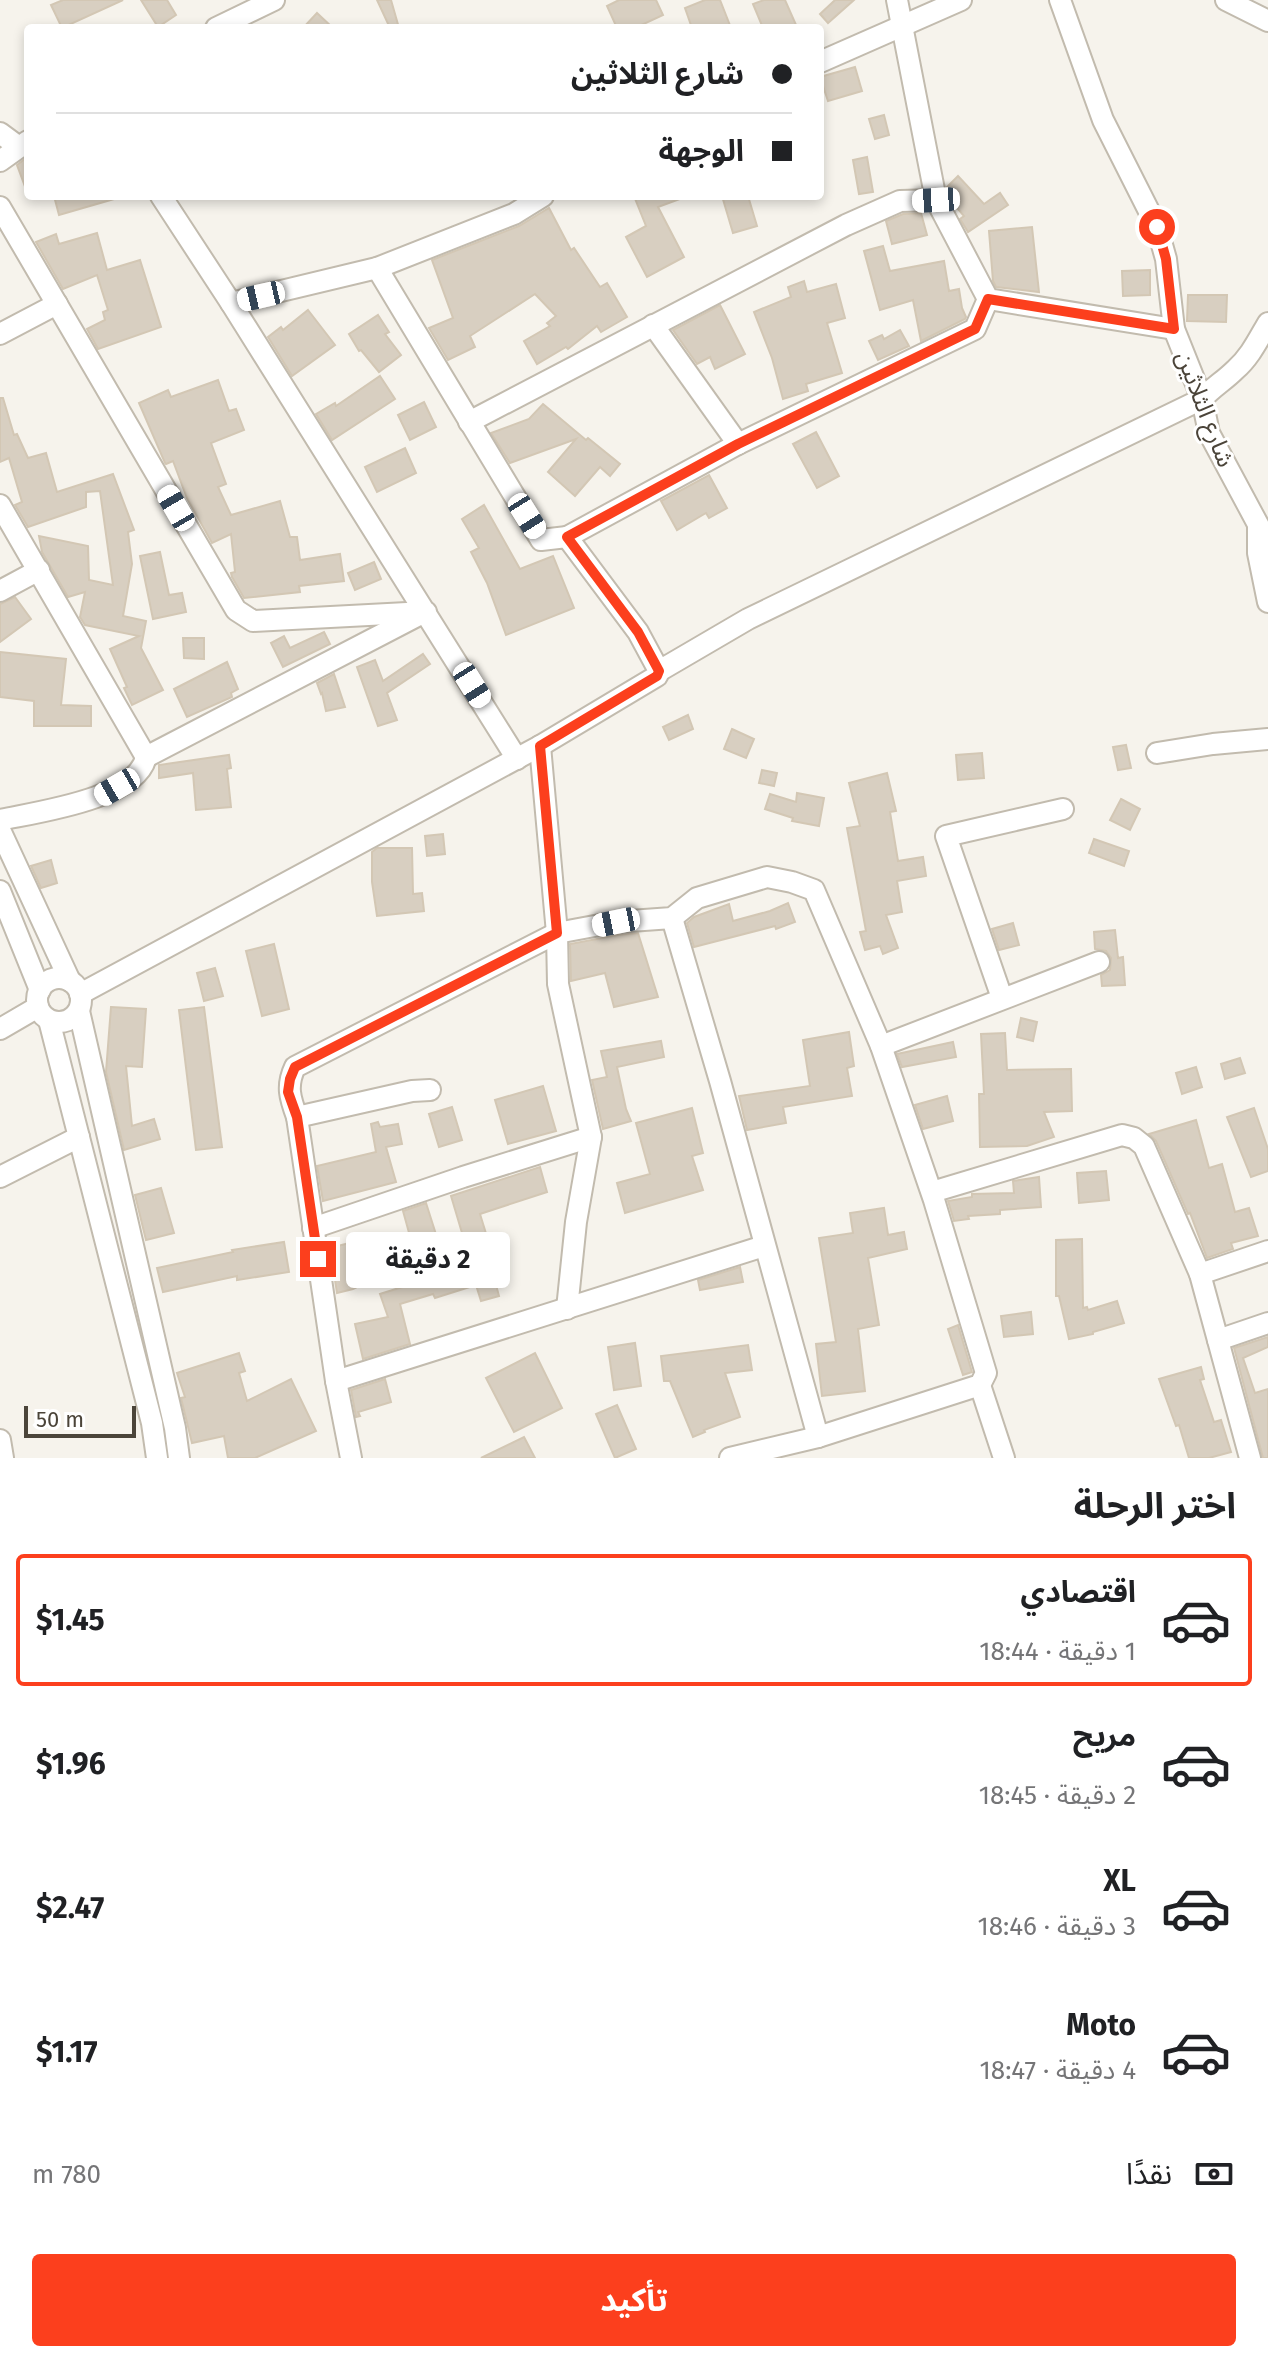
<!DOCTYPE html>
<html lang="ar">
<head>
<meta charset="utf-8">
<style>
	:root { --surface:#fff; --page:#f6f6f6; --text:#202124; --muted:#757577; --line:#e0e0e0; --accent:#fc3f1d }
	body { margin:0; font-family:"Fira Sans","Noto Sans Arabic",sans-serif; background:var(--page); color:var(--text); direction:rtl; height:100vh; display:flex; flex-direction:column; font-size:30px; white-space:nowrap }
	* { box-sizing:border-box; margin:0 }
	p { font-size:26px; color:var(--muted) }
	.icon { flex:none; width:44px; height:44px; fill:none; stroke:currentColor; stroke-width:2; stroke-linecap:round; stroke-linejoin:round }
	.map { position:relative; height:1458px; overflow:hidden; direction:ltr }
	.sheet { display:flex; flex-direction:column; background:var(--surface); flex:1 }
	.sheet>* { flex:none }
	.top-card { position:absolute; left:24px; top:24px; width:800px; height:176px; border-radius:8px; box-shadow:0 4px 12px #0003; direction:rtl; display:grid; align-content:center; height:176px; padding:0 32px; background:var(--surface) }
	.scale { position:absolute; left:24px; bottom:20px; width:112px; box-sizing:border-box; padding-left:8px; border:4px solid #4b4439; border-top:0; font-size:22px; line-height:28px; white-space:nowrap; color:#4b4439; -webkit-text-stroke:6px #fff; paint-order:stroke }
	.end { position:absolute; width:36px; height:36px; margin:-18px; border:10px solid #fc3f1d; background:#fff; box-shadow:0 0 0 4px #fff }
	.from { border-radius:50% }
	.bubble { position:absolute; height:56px; border-radius:8px; background:var(--surface); box-shadow:0 4px 12px #0003; font-size:26px; font-weight:700; line-height:56px; text-align:center; direction:rtl }
	.car { position:absolute; width:24px; height:48px; margin:-24px -12px; border-radius:10px; box-shadow:0 0 6px 2px #0007; background:linear-gradient(#fff 24%,#345 0 40%,#fff 0 76%,#345 0 86%,#fff 0) }
	.top-card b { display:flex; align-items:center; gap:28px; height:76px; font-size:30px }
	.top-card b+b { border-top:2px solid var(--line) }
	.top-card i { width:20px; height:20px; background:var(--text) }
	ul { padding:0; list-style:none }
	li { display:flex; align-items:center; gap:24px; height:132px; margin:0 16px 12px; padding:0 16px; border:4px solid transparent; border-radius:8px }
	li div { flex:1 }
	li b { display:block; font-size:30px }
	li em { font-style:normal; font-weight:700 }
	li.on { border-color:var(--accent) }
	li>.icon { width:72px; height:72px; stroke-width:1.5 }
	h2 { padding:0 32px; font-size:36px; line-height:96px }
	.pay { display:flex; align-items:center; gap:20px; height:88px; padding:0 32px; font-size:30px }
	.pay p { margin-inline-start:auto }
	.primary-button { display:flex; gap:16px; margin-top:auto; padding:16px 32px }
	.primary-button a { flex:1; height:92px; border-radius:8px; background:var(--accent); color:#fff; font-size:32px; font-weight:700; line-height:92px; text-align:center }
	.map>svg:first-child { display:block }
	.building { fill:#d8cfc1; stroke:#d3c7b4; stroke-width:2 }
	.lines { fill:none; stroke-linecap:round; stroke-linejoin:round }
	.minor-casing { stroke:#c2bbae; stroke-width:24 }
	.minor { stroke:#fff; stroke-width:20 }
	.route { stroke:#fc3f1d; stroke-width:10 }
	.labels { text-anchor:middle; stroke-width:6; stroke-linejoin:round; paint-order:stroke }
	.street-label { font-size:24px; fill:#4b4439; stroke:#fff }
</style>
</head>
<body>
<div class="map">
<svg width="1268" height="1458" viewBox="0 0 1268 1458">
	<rect width="100%" height="100%" fill="#f6f3ec"/>
	<!-- building -->
	<g class="building">
		<path d="M63 0H123L62 28 51 5Z"/>
		<path d="M141 0H167L176 15 158 27Z"/>
		<path d="M377 0H391L399 28H390Z"/>
		<path d="M619 0H656L663 15 635 28H617L607 6Z"/>
		<path d="M705 0H720L731 28H692L685 8Z"/>
		<path d="M764 0H785L796 25 787 28H763L753 4Z"/>
		<path d="M835 0H854L828 23 820 14Z"/>
		<path d="M317 13 333 28H303Z"/>
		<path d="M855 67 862 91 828 101 820 77Z"/>
		<path d="M884 115 889 135 875 139 869 119Z"/>
		<path d="M867 157 873 192 859 194 853 160Z"/>
		<path d="M26 158 28 162 27 192 17 165Z"/>
		<path d="M958 176 984 204 1000 193 1008 205 968 232 960 219 964 216 952 202 947 187Z"/>
		<path d="M54 196H113L114 199 59 215Z"/>
		<path d="M634 196 685 197 658 207 684 257 647 277 626 237 646 226Z"/>
		<path d="M722 196H748L757 226 733 233Z"/>
		<path d="M549 208 571 250 574 248 600 287 607 283 627 317 601 332 597 326 568 349 566 347 537 364 524 341 550 326 547 323 556 316 535 294 470 336 475 347 448 360 429 328 453 318 432 260 519 226Z"/>
		<path d="M921 213 927 235 892 244 886 221 903 214Z"/>
		<path d="M1032 227 1039 292 996 287 993 281 989 231Z"/>
		<path d="M97 233 107 270 140 260 161 327 98 349 87 329 105 320 103 312 108 310 97 275 63 289 36 242 56 234 59 244Z"/>
		<path d="M883 246 890 271 944 261 949 291 959 289 962 308 966 317 965 319 921 341 913 300 880 310 864 251Z"/>
		<path d="M1150 270V295L1123 296 1122 271Z"/>
		<path d="M804 281 807 292 836 284 845 318 827 323 842 373 806 384 808 391 783 399 772 358 754 312 791 297 788 287Z"/>
		<path d="M1188 295H1227L1226 322 1187 321Z"/>
		<path d="M720 305 745 354 715 369 710 357 697 364 673 330Z"/>
		<path d="M308 310 335 345 292 376 268 337 281 327 283 330Z"/>
		<path d="M378 315 389 332 385 334 401 355 379 372 361 350 359 351 349 334Z"/>
		<path d="M900 330 909 346 878 360 869 341 882 335 884 339Z"/>
		<path d="M380 376 395 399 332 440 316 414 335 403 336 406Z"/>
		<path d="M218 380 229 411 236 409 244 430 211 443 226 484 218 487 231 515 280 501 290 537H297L300 560 340 554 344 581 299 586 300 592 244 598 232 577 231 573 235 572 231 534 212 543 187 498 173 461 166 464 165 463 139 403 168 390 171 397Z"/>
		<path d="M0 398H3L14 435 17 434 28 458 46 453 57 492 113 474 134 530 128 532 132 564 123 616 146 621 141 648 163 690 132 705 124 688 127 687 110 649 139 636 85 625 80 617 85 592 68 597 42 552 39 536 88 546 89 580 113 585 100 491 86 492V507L28 527 15 505 22 502 9 458 0 462Z"/>
		<path d="M424 402 436 427 410 440 398 415Z"/>
		<path d="M543 404 586 440 588 438 620 464 610 476 600 467 575 496 548 472 576 439 510 463 491 433 529 419Z"/>
		<path d="M816 432 839 476 817 488 793 444Z"/>
		<path d="M405 448 416 473 377 492 365 467Z"/>
		<path d="M709 475 727 508 709 518 706 513 677 530 661 501Z"/>
		<path d="M484 505 520 569 553 556 574 608 506 635 487 583 471 552 479 548 462 519Z"/>
		<path d="M160 552 169 595 182 593 186 612 153 619 140 556Z"/>
		<path d="M374 562 381 579 355 590 348 573Z"/>
		<path d="M15 597 31 619 0 642V604Z"/>
		<path d="M324 632 330 644 283 667 271 643 284 636 290 648Z"/>
		<path d="M183 638H204V659L184 658Z"/>
		<path d="M0 652 66 659 61 705 91 706V726H34V701L0 697Z"/>
		<path d="M423 654 430 664 387 693 397 720 378 726 357 667 375 660 383 681Z"/>
		<path d="M227 662 238 689 231 693 232 697 187 717 174 689Z"/>
		<path d="M334 674 345 707 326 711 322 693 321 694 317 683Z"/>
		<path d="M688 715 693 729 669 740 663 727Z"/>
		<path d="M732 729 754 739 746 758 724 749Z"/>
		<path d="M1126 745 1131 768 1118 770 1113 747Z"/>
		<path d="M982 753 984 778 958 780 956 755Z"/>
		<path d="M229 755 231 768 227 769 231 807 196 810 193 773 159 778V765Z"/>
		<path d="M762 770 777 773 774 786 759 783Z"/>
		<path d="M887 773 896 811 890 812 898 861 923 857 926 876 897 881 902 912 886 915 898 948 883 954 880 946 865 950 860 932 866 931 847 828 860 826 849 783Z"/>
		<path d="M797 793 824 798 819 826 792 821 793 818 765 809 770 794 796 802Z"/>
		<path d="M1121 799 1140 809 1130 830 1110 820Z"/>
		<path d="M443 834 445 854 427 856 425 836Z"/>
		<path d="M1094 839 1129 851 1124 866 1089 853Z"/>
		<path d="M377 848H412L413 894 422 893 424 911 377 916 372 882V852Z"/>
		<path d="M51 860 57 883 41 888 31 866Z"/>
		<path d="M788 903 795 922 776 929 775 926 694 947 687 923 694 917 729 904 733 921 770 911Z"/>
		<path d="M1013 923 1019 945 999 950 992 929Z"/>
		<path d="M1115 930 1118 958 1123 957 1125 985 1102 986 1101 975 1110 970 1111 958 1106 951 1095 949 1094 932Z"/>
		<path d="M638 933 658 997 614 1007 605 973 571 981 570 944 618 935Z"/>
		<path d="M274 944 289 1009 262 1016 246 951Z"/>
		<path d="M215 968 223 996 204 1001 197 973Z"/>
		<path d="M111 1007 146 1009 142 1067 126 1066 132 1126 154 1119 160 1139 124 1150 106 1072Z"/>
		<path d="M204 1007 222 1147 196 1150 179 1010Z"/>
		<path d="M1021 1018 1037 1022 1033 1041 1017 1037Z"/>
		<path d="M849 1032 854 1066 847 1068 852 1096 783 1107 786 1123 747 1130 739 1096 810 1086 803 1040Z"/>
		<path d="M1005 1033 1007 1070 1071 1069 1072 1111 1044 1112 1054 1137 1027 1146 980 1147 979 1094H984L981 1034Z"/>
		<path d="M661 1041 664 1057 617 1067 626 1109 631 1121 603 1129 592 1080 607 1077 601 1051Z"/>
		<path d="M953 1042 956 1057 902 1067 897 1054Z"/>
		<path d="M1240 1058 1245 1073 1225 1079 1221 1064Z"/>
		<path d="M1196 1067 1202 1087 1182 1094 1176 1073Z"/>
		<path d="M543 1086 556 1131 508 1144 495 1100Z"/>
		<path d="M947 1096 953 1121 923 1129 915 1105Z"/>
		<path d="M452 1107 462 1140 439 1147 429 1114Z"/>
		<path d="M692 1108 703 1153 692 1156 703 1190 625 1213 617 1183 650 1174 636 1123Z"/>
		<path d="M1254 1108 1268 1149V1171L1251 1177 1227 1117Z"/>
		<path d="M1196 1120 1209 1168 1222 1164 1235 1212 1249 1208 1258 1236 1231 1243 1233 1249 1207 1258 1190 1213 1188 1214 1156 1141 1149 1134Z"/>
		<path d="M378 1122 380 1127 398 1124 402 1144 386 1147 396 1182 323 1201 317 1166 376 1152 371 1124Z"/>
		<path d="M540 1167 547 1192 480 1214 488 1240 484 1241 499 1296 481 1301 476 1285 435 1298 433 1294 400 1304 410 1344 363 1359 355 1324 388 1317 380 1294 428 1279 421 1255 353 1289 337 1293 330 1248 357 1241 362 1264 411 1240 403 1211 426 1203 441 1250 465 1243 451 1196Z"/>
		<path d="M1106 1171 1109 1200 1079 1203 1077 1173Z"/>
		<path d="M1039 1177 1041 1207 1000 1210V1214L968 1216 969 1219 954 1221 948 1201 972 1197V1194L1014 1193 1013 1181Z"/>
		<path d="M161 1188 174 1233 146 1240 135 1195Z"/>
		<path d="M884 1208 888 1235 904 1232 907 1249 868 1258 879 1325 858 1329 865 1391 822 1396 816 1344 836 1342 819 1238 853 1233 850 1213Z"/>
		<path d="M1082 1239 1083 1308 1087 1307 1088 1310 1117 1301 1124 1323 1093 1332V1334L1069 1339 1059 1296H1056V1240Z"/>
		<path d="M284 1242 289 1272 237 1280V1276L163 1292 157 1268 233 1252 232 1250Z"/>
		<path d="M740 1267 743 1282 700 1290 698 1280Z"/>
		<path d="M1031 1312 1033 1334 1004 1337 1001 1316Z"/>
		<path d="M958 1325 972 1372 963 1375 948 1329Z"/>
		<path d="M1268 1337V1347L1243 1358 1255 1393 1268 1389V1458H1263L1234 1348Z"/>
		<path d="M635 1343 641 1386 614 1390 608 1347Z"/>
		<path d="M748 1345 752 1370 725 1373 740 1417 704 1430 705 1432 693 1437 670 1381H664L661 1356Z"/>
		<path d="M239 1353 245 1371 239 1373 247 1401 291 1379 316 1431 255 1458H228L224 1436 192 1443 181 1398 185 1397 177 1373Z"/>
		<path d="M535 1353 562 1408 514 1432 486 1378Z"/>
		<path d="M1201 1367 1204 1379 1200 1380 1214 1422 1221 1420 1231 1452 1209 1458H1189L1179 1425 1176 1426 1159 1379Z"/>
		<path d="M385 1379 391 1402 358 1412 360 1416 356 1417 351 1390Z"/>
		<path d="M617 1405 636 1449 615 1458 596 1414Z"/>
		<path d="M524 1437 535 1458H481Z"/>
	</g>
	<g class="lines">
		<!-- minor casing -->
		<g class="minor-casing">
			<g id="minor">
				<path d="M897 0 936 200 988 299 1174 329"/>
				<path d="M1060 0 1103 120 1157 227 1166 259 1174 329 1202 399 1209 433 1268 543"/>
				<path d="M1226 0 1268 21"/>
				<path d="M216 28 274 0"/>
				<path d="M820 62 961 0"/>
				<path d="M0 133 19 147"/>
				<path d="M0 161 28 141"/>
				<path d="M161 196 231 303 517 759"/>
				<path d="M0 207 236 610 253 621 426 612"/>
				<path d="M231 303 377 268 514 214 543 196"/>
				<path d="M653 325 738 444"/>
				<path d="M0 334 57 304"/>
				<path d="M469 422 846 225 900 201 936 200"/>
				<path d="M0 505 146 757 419 615"/>
				<path d="M1258 527V553L1268 602"/>
				<path d="M567 537 738 444 975 329 988 299"/>
				<path d="M0 591 39 570"/>
				<path d="M659 671 748 619 1202 399C1213 387 1224 381 1235 370 1250 357 1258 340 1268 323"/>
				<path d="M540 746 557 933 558 984 591 1137 576 1222 567 1309"/>
				<path d="M1157 753 1213 744 1268 739"/>
				<path d="M0 820C37 812 137 799 146 757"/>
				<path d="M0 830 70 981"/>
				<path d="M0 891 40 990"/>
				<path d="M672 918 720 1081 818 1437"/>
				<circle cx="59" cy="1000" r="22"/>
				<path d="M80 994 540 746 657 676 659 671 638 632 567 537 541 540 377 268"/>
				<path d="M1002 998 946 836 1063 809"/>
				<path d="M79 1011 175 1428 179 1458"/>
				<path d="M49 1020 152 1423 157 1458"/>
				<path d="M0 1029 38 1007"/>
				<path d="M881 1046 1099 962"/>
				<path d="M297 1117C290 1098 286 1086 295 1067L557 933 616 922 672 918 697 898 767 877 792 882 814 890 881 1046 934 1200 986 1373 980 1385 818 1437 730 1458"/>
				<path d="M0 1177 79 1137"/>
				<path d="M932 1192 1122 1135 1134 1138 1144 1146 1200 1274 1250 1458"/>
				<path d="M313 1228 463 1177 591 1137"/>
				<path d="M1200 1274 1268 1251"/>
				<path d="M1218 1340 1268 1323"/>
				<path d="M336 1381 764 1246"/>
				<path d="M980 1385 1004 1458"/>
				<path d="M0 1440 3 1458"/>
				<path d="M351 1458 336 1381 297 1117 412 1091 430 1090"/>
			</g>
		</g>
		<!-- minor -->
		<use href="#minor" class="minor"/>
	</g>
	<g class="lines">
		<!-- route -->
		<path class="route" d="M318 1259 297 1117 288 1092 290 1079 295 1067 557 933 540 746 657 676 659 671 638 632 567 537 738 444 975 329 988 299 1174 329 1166 259 1157 227"/>
	</g>
	<g class="labels">
		<!-- street labels -->
		<g class="street-label">
			<text transform="translate(1205 409) rotate(69)" y="8">شارع الثلاثين</text>
		</g>
	</g>
</svg>
<div class="scale">50 m</div>
<i class="end from" style="left:1157px;top:227px"></i>
<i class="end" style="left:318px;top:1259px"></i>
<div class="bubble" style="left:346px;top:1232px;width:164px">2 دقيقة</div>
<i class="car" style="left:936px;top:200px;rotate:267deg"></i>
<i class="car" style="left:261px;top:296px;rotate:257deg"></i>
<i class="car" style="left:176px;top:508px;rotate:330deg"></i>
<i class="car" style="left:527px;top:516px;rotate:148deg"></i>
<i class="car" style="left:472px;top:685px;rotate:148deg"></i>
<i class="car" style="left:117px;top:787px;rotate:240deg"></i>
<i class="car" style="left:616px;top:922px;rotate:259deg"></i>
<div class="top-card">
<b><i class="from"></i>شارع الثلاثين</b>
<b><i></i>الوجهة</b>
</div>
</div>
<section class="sheet">
<h2>اختر الرحلة</h2>
<ul>
<li class="on"><svg class="icon" aria-label="car" viewBox="0 0 24 24"><path d="M5 17H2v-5l4-1 3-4h7l3 4 3 1v5h-3M9 17h6M6 11h13"/><circle cx="7" cy="17" r="2"/><circle cx="17" cy="17" r="2"/></svg><div><b>اقتصادي</b><p>1 دقيقة · 18:44</p></div><em>$1.45</em></li>
<li><svg class="icon" aria-label="car" viewBox="0 0 24 24"><path d="M5 17H2v-5l4-1 3-4h7l3 4 3 1v5h-3M9 17h6M6 11h13"/><circle cx="7" cy="17" r="2"/><circle cx="17" cy="17" r="2"/></svg><div><b>مريح</b><p>2 دقيقة · 18:45</p></div><em>$1.96</em></li>
<li><svg class="icon" aria-label="car" viewBox="0 0 24 24"><path d="M5 17H2v-5l4-1 3-4h7l3 4 3 1v5h-3M9 17h6M6 11h13"/><circle cx="7" cy="17" r="2"/><circle cx="17" cy="17" r="2"/></svg><div><b>XL</b><p>3 دقيقة · 18:46</p></div><em>$2.47</em></li>
<li><svg class="icon" aria-label="car" viewBox="0 0 24 24"><path d="M5 17H2v-5l4-1 3-4h7l3 4 3 1v5h-3M9 17h6M6 11h13"/><circle cx="7" cy="17" r="2"/><circle cx="17" cy="17" r="2"/></svg><div><b>Moto</b><p>4 دقيقة · 18:47</p></div><em>$1.17</em></li>
</ul>
<div class="pay"><svg class="icon" aria-label="cash" viewBox="0 0 24 24"><path d="M3 7h18v10H3z"/><circle cx="12" cy="12" r="2"/></svg>نقدًا<p>780 m</p></div>
<div class="primary-button"><a>تأكيد</a></div>
</section>
</body>
</html>
